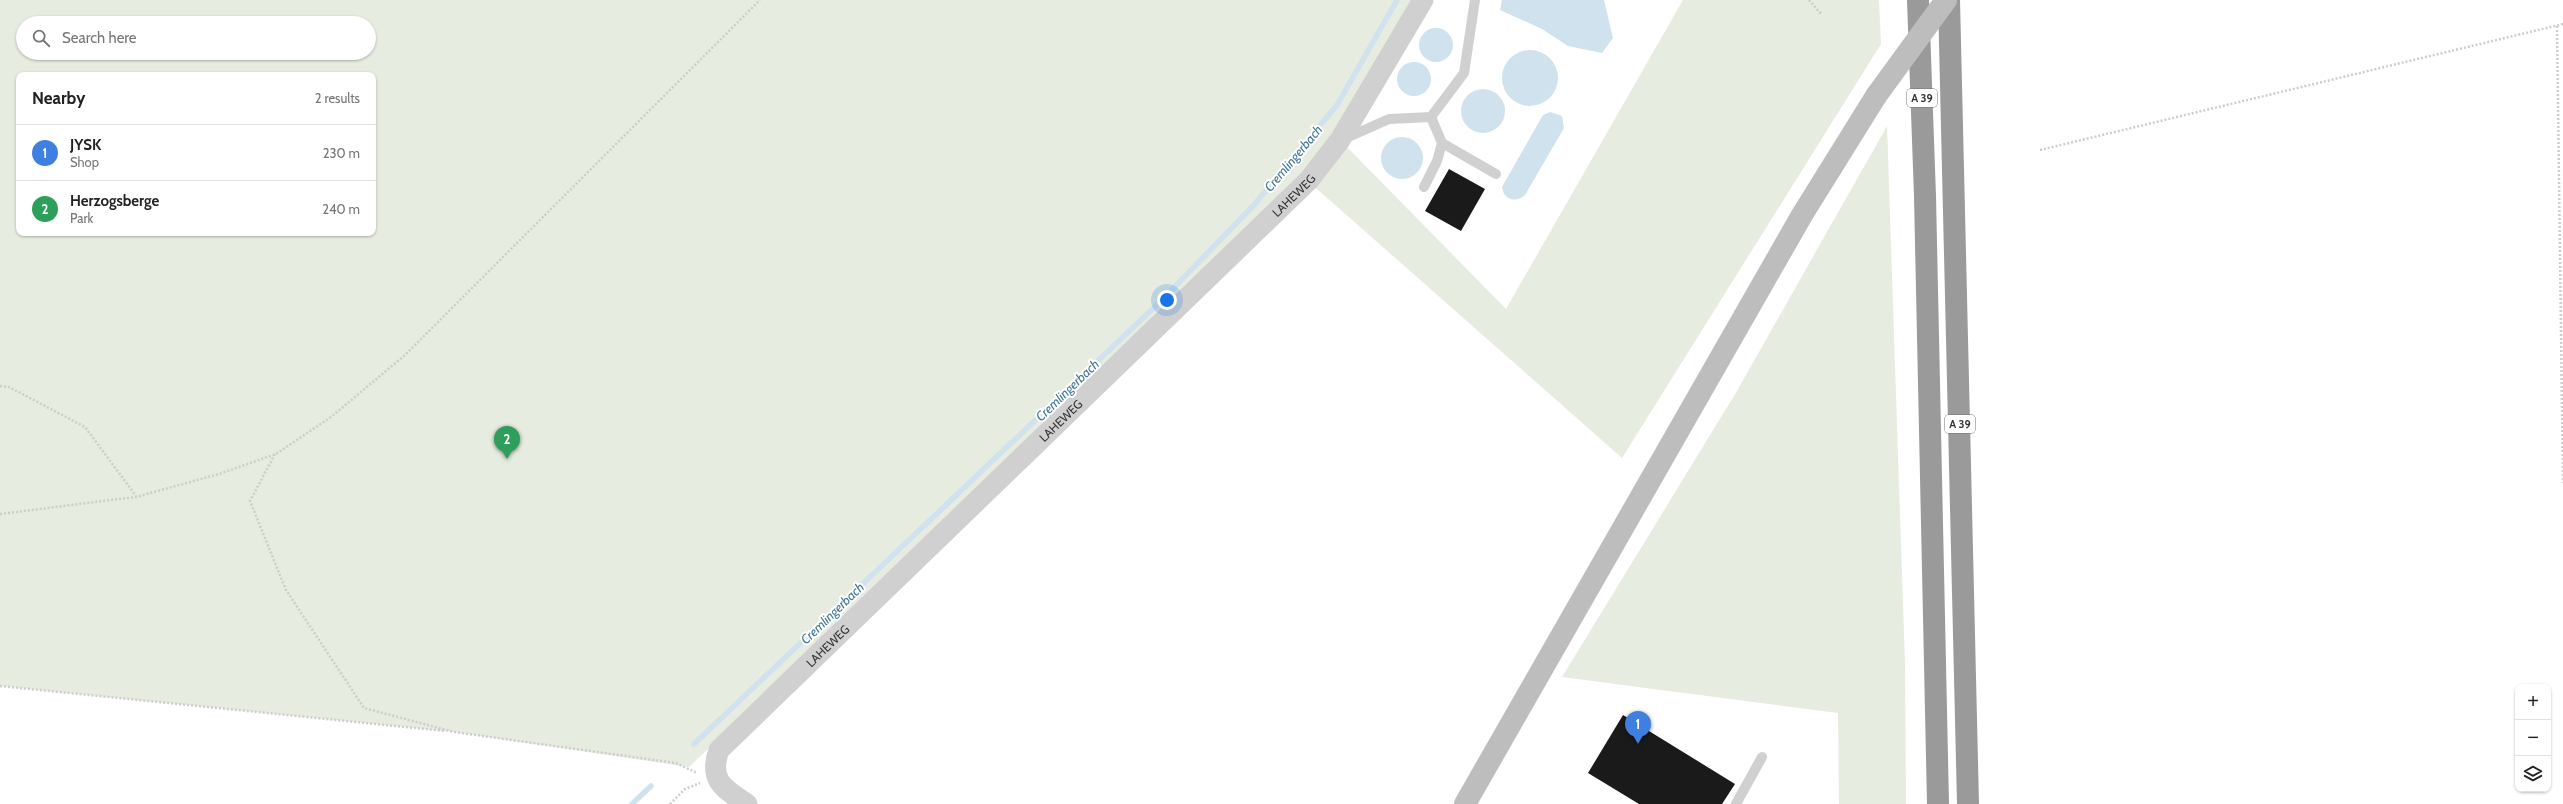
<!DOCTYPE html>
<html lang="en">
<head>
<meta charset="utf-8">
<style>
  body { margin:0; font-family:Cabin,sans-serif; background:#f2f2f2; color:#222 }
  .controls { position:absolute; right:12px; bottom:12px; display:grid; overflow:hidden; border-radius:8px; box-shadow:0 1px 3px #0004 }
  .controls button { width:36px; height:36px; display:grid; place-items:center; padding:0; border:0; border-bottom:1px solid #e0e0e0; background:#fff; color:#222; font:20px sans-serif }
  .you { position:absolute; left:1167px; top:300px; width:14px; height:14px; margin:-10px; border:3px solid #fff; border-radius:50%; background:#1a73e8; box-shadow:0 0 0 6px #1a73e833 }
  .badge { display:grid; place-items:center; width:26px; height:26px; border-radius:50%; background:#111827; color:#fff; font-size:13px; font-weight:700 }
  .pin { position:absolute; translate:-50% -33px; filter:drop-shadow(0 1px 2px #0008) }
  .pin::after { content:''; position:absolute; top:21px; width:14px; height:12px; background:inherit; clip-path:polygon(0 0,100% 0,50% 100%) }
  .list { margin:0; padding:0; list-style:none }
  h2 { display:flex; justify-content:space-between; align-items:center; height:52px; margin:0; padding:0 16px; font-size:17px }
  h2 small { font-size:13px; font-weight:400; color:#767676 }
  .list li { display:grid; grid-template-columns:26px 1fr auto; gap:12px; align-items:center; box-sizing:border-box; height:56px; padding:0 16px; border-top:1px solid #e0e0e0 }
  .list b { display:block; font-size:15px; white-space:nowrap }
  .list p { margin:0; font-size:13px; white-space:nowrap; color:#767676 }
  .list em { font-size:13px; font-style:normal; color:#767676 }
  .icon { flex:none; width:22px; height:22px; fill:none; stroke:currentColor; stroke-width:2; stroke-linecap:round; stroke-linejoin:round }
  .map { position:relative; flex:none; width:2563px; height:804px; overflow:hidden }
  .search { position:absolute; background:#fff; box-shadow:0 1px 3px #0004; left:16px; top:16px; width:360px; height:44px; display:flex; align-items:center; gap:10px; box-sizing:border-box; padding:0 14px; border-radius:22px; color:#767676; font-size:15px }
  .panel { position:absolute; background:#fff; box-shadow:0 1px 3px #0004; left:16px; top:72px; width:360px; height:164px; border-radius:8px }
  .map>svg:first-child { display:block }
  .green { fill:#e6ecdf; fill-rule:evenodd }
  .water { fill:#cfe2ee }
  .lines { fill:none; stroke-linecap:round; stroke-linejoin:round }
  .stream { stroke:#cfe2ee; stroke-width:5.5 }
  .building { fill:#1a1a1a }
  .path { stroke:#cdcdcd; stroke-width:2.5; stroke-dasharray:2 2; stroke-linecap:butt }
  .lane { stroke:#d0d0d0; stroke-width:10 }
  .street { stroke:#d0d0d0; stroke-width:21 }
  .secondary { stroke:#bdbdbd; stroke-width:22 }
  .highway { stroke:#9a9a9a; stroke-width:22 }
  .secondary-bridge { stroke:#bdbdbd; stroke-width:22 }
  .labels { text-anchor:middle; dominant-baseline:central; stroke-width:4; stroke-linejoin:round; paint-order:stroke }
  .shield { fill:#fff; stroke:#707070; stroke-width:1 }
  .shield-label { font-size:11px; font-weight:bold; fill:#333 }
  .street-label { font-size:12px; fill:#333; stroke:#fff }
  .water-label { font-size:13px; font-style:italic; fill:#3f7597; stroke:#fff }
</style>
</head>
<body>
<div class="map">
<svg width="2563" height="804" viewBox="0 0 2563 804">
  <rect width="100%" height="100%" fill="#fff"/>
  <path class="green" d="M0 0H1423L1340 140 1506 309 1683 0H1879L1881 44 1622 458 1308 181 689 767 454 732 0 686ZM23 23H369V53H23ZM19 75H373V233H19Z
    M1887 126 1905 664 1906 804H1839L1838 713 1562 677 1737 391Z"/>
  <path class="water" d="M1502 0H1604L1613 38 1602 53 1568 46 1542 29 1500 10Z
    M1419 45a17 17 0 1 1 34 0a17 17 0 1 1-34 0Z
    M1502 78a28 28 0 1 1 56 0a28 28 0 1 1-56 0Z
    M1397 79a17 17 0 1 1 34 0a17 17 0 1 1-34 0Z
    M1461 111a22 22 0 1 1 44 0a22 22 0 1 1-44 0Z
    M1550 112 1562 116 1564 128 1525 195C1516 204 1503 199 1502 187L1543 115Z
    M1381 158a21 21 0 1 1 42 0a21 21 0 1 1-42 0Z"/>
  <g class="lines">
    <path class="stream" d="M694 744 1163 299 1254 205 1337 105 1397 0
      M632 804 651 786"/>
  </g>
  <path class="building" d="M1449 169 1485 189 1461 231 1425 211Z
    M1623 715 1735 784 1722 804H1639L1588 773Z"/>
  <g class="lines">
    <path class="path" d="M1809 0 1822 15
      M2557 26 2563 483
      M2040 150 2563 24
      M0 386 9 387 85 427 136 496
      M275 454 250 501 286 590 364 708 454 732 676 763 697 773
      M0 514 136 497 219 474 276 454 331 417 405 355 760 0
      M0 686 445 731
      M670 804 685 789 700 783"/>
    <path class="lane" d="M1344 139 1389 119 1431 117 1464 73 1475 0
      M1442 143 1496 174
      M1424 187 1437 161 1442 143 1431 117
      M1736 804 1762 757"/>
    <path class="street" id="s1" d="M747 804C724 789 708 780 719 750L1309 180 1340 140 1423 0"/>
    <path class="secondary" d="M1465 804 1802 215 1876 96"/>
    <path class="highway" d="M1918 0 1925 196 1938 804
      M1949 0 1968 804"/>
    <path class="secondary-bridge" d="M1876 96 1946 0"/>
  </g>
  <g class="labels">
    <g class="shield">
      <rect x="1907" y="89" width="30" height="18" rx="3"/>
      <rect x="1945" y="415" width="30" height="18" rx="3"/>
    </g>
    <g class="shield-label">
      <text x="1922" y="98">A 39</text>
      <text x="1960" y="424">A 39</text>
    </g>
    <g class="street-label">
      <text stroke="none"><textPath href="#s1" startOffset="867">LAHEWEG</textPath></text>
      <text stroke="none"><textPath href="#s1" startOffset="543">LAHEWEG</textPath></text>
      <text stroke="none"><textPath href="#s1" startOffset="219">LAHEWEG</textPath></text>
    </g>
    <g class="water-label">
      <text transform="translate(1293 158) rotate(-50)">Cremlingerbach</text>
      <text transform="translate(1067 390) rotate(-44)">Cremlingerbach</text>
      <text transform="translate(832 613) rotate(-44)">Cremlingerbach</text>
    </g>
  </g>
</svg>
<div class="controls">
<button>+</button>
<button>−</button>
<button><svg class="icon" aria-label="layers" viewBox="0 0 24 24"><path d="M12 4l9 5-9 5-9-5zM3 14l9 5 9-5"/></svg></button>
</div>
<div class="you"></div>
<div class="pin badge" style="left:1638px;top:744px;background:#3f7fe0">1</div>
<div class="pin badge" style="left:507px;top:459px;background:#2e9e5b">2</div>
<div class="search"><svg class="icon" aria-label="search" viewBox="0 0 24 24"><circle cx="10" cy="10" r="6"/><path d="M15 15l6 6"/></svg>Search here</div>
<section class="panel">
<h2>Nearby<small>2 results</small></h2>
<ul class="list">
<li><span class="badge" style="background:#3f7fe0">1</span><div><b>JYSK</b><p>Shop</p></div><em>230 m</em></li>
<li><span class="badge" style="background:#2e9e5b">2</span><div><b>Herzogsberge</b><p>Park</p></div><em>240 m</em></li>
</ul>
</section>
</div>
</body>
</html>
